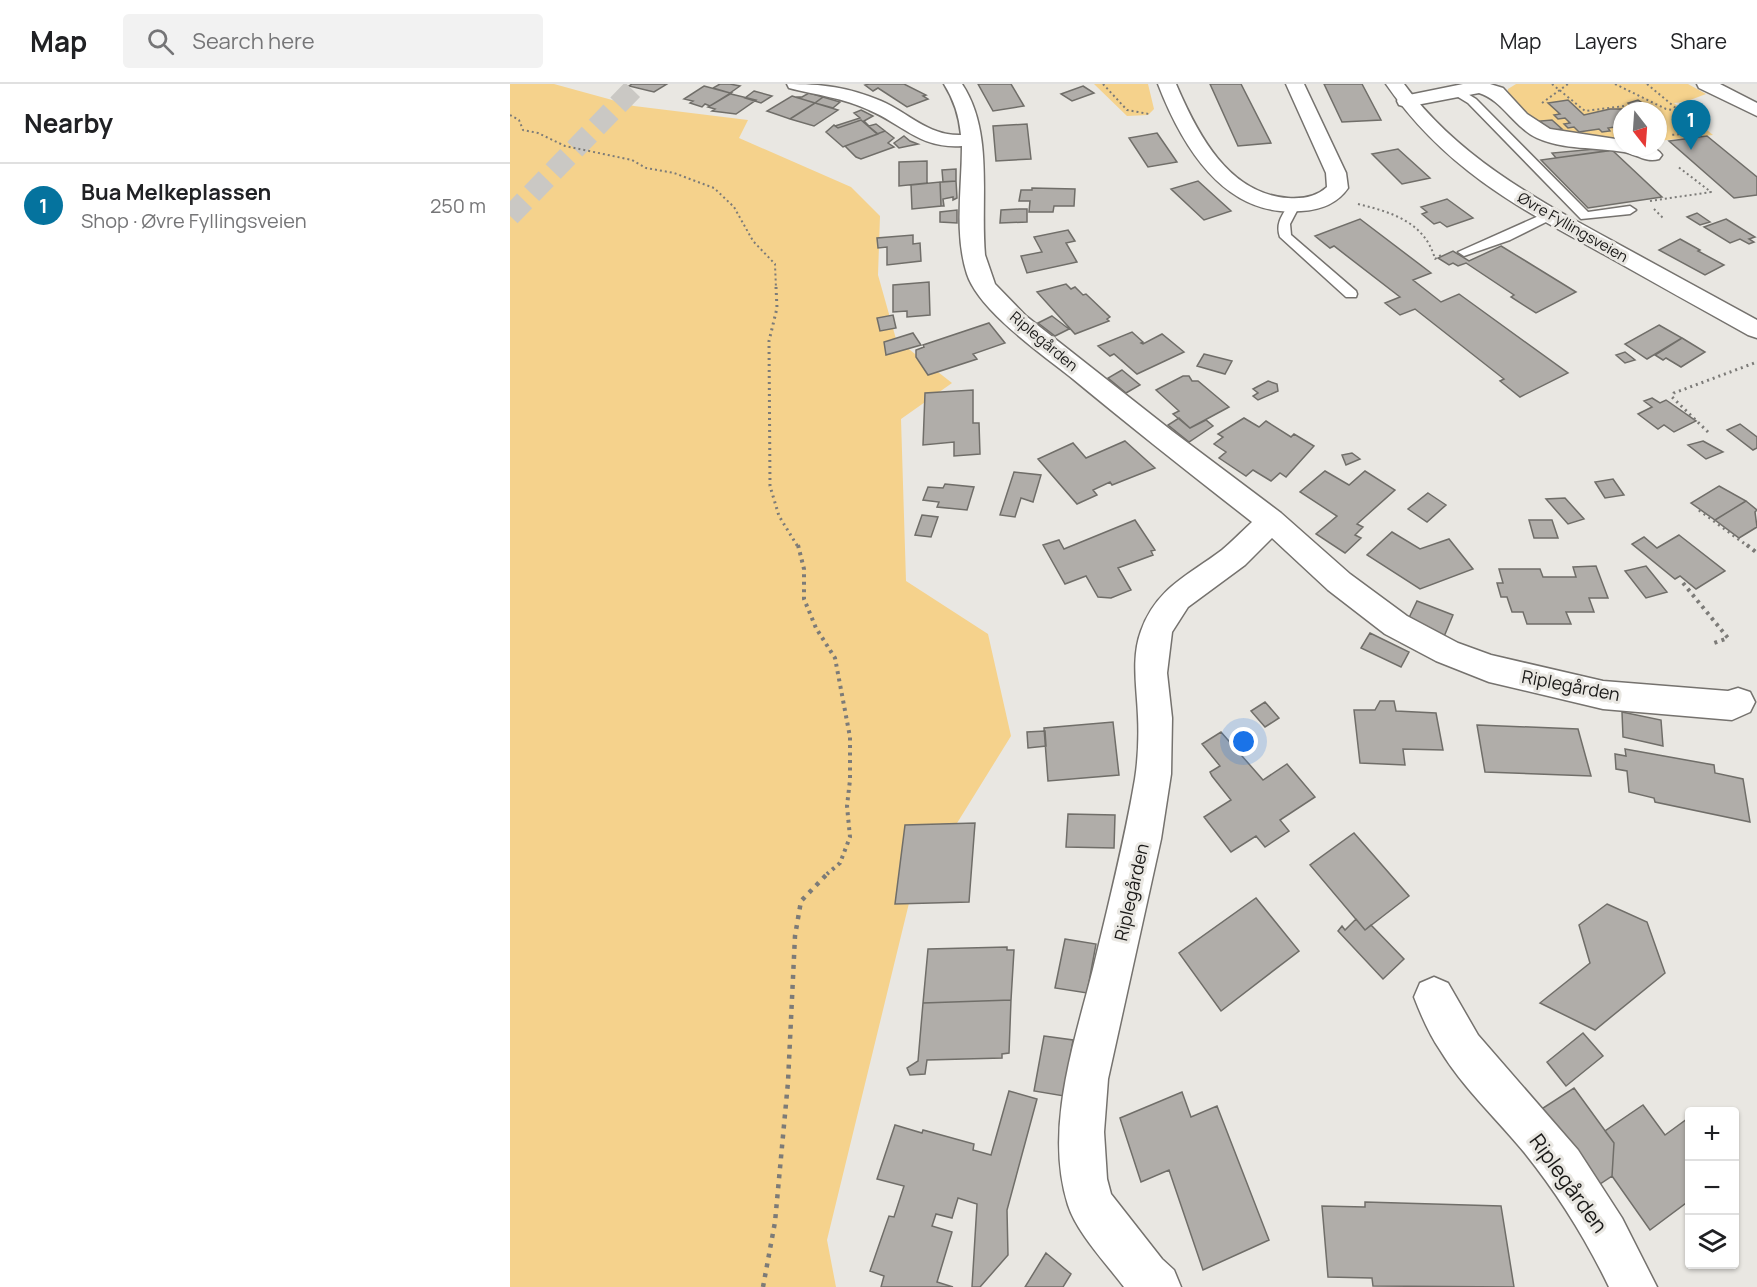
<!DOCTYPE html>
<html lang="en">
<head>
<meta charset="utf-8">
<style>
  body { margin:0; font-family:Manrope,sans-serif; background:#f2f2f2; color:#202124 }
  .controls { position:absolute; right:18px; bottom:18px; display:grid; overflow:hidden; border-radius:6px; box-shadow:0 2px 4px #0004 }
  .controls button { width:54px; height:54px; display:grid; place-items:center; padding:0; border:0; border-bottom:2px solid #e0e0e0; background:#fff; color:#202124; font:30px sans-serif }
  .compass { position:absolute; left:1103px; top:18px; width:54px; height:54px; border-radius:50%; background:#fff; box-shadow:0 2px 4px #0004; rotate:163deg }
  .you { position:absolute; left:734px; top:658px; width:21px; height:21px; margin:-15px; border:4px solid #fff; border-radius:50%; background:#1a73e8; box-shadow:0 0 0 9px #1a73e833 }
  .badge { display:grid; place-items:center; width:39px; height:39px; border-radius:50%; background:#05739e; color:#fff; font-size:20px; font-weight:700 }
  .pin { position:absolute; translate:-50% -50px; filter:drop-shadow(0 2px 3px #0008) }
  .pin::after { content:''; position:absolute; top:32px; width:21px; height:18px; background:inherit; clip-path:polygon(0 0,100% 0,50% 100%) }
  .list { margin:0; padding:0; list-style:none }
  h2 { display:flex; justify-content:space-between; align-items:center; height:78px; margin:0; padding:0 24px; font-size:26px }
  h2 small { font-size:20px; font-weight:400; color:#757577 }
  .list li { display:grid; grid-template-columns:39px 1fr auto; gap:18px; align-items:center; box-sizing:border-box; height:84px; padding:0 24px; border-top:2px solid #e0e0e0 }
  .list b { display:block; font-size:22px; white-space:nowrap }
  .list p { margin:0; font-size:20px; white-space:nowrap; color:#757577 }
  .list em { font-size:20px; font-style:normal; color:#757577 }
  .icon { flex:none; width:33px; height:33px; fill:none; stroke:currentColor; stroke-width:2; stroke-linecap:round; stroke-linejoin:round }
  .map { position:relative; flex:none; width:1247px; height:1203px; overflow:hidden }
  header { display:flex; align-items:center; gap:36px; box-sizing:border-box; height:84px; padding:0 30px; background:#fff; border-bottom:2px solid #e0e0e0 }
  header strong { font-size:28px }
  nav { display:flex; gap:33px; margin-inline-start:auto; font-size:21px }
  .search { width:420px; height:54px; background:#f2f2f2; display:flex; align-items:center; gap:15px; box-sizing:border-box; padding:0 21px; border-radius:6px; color:#757577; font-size:22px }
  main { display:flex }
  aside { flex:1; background:#fff }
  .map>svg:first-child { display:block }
  .green { fill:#f5d28c }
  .building { fill:#b0ada9; stroke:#706e69; stroke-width:1.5 }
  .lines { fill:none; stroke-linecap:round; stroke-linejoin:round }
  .primary-tunnel { stroke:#cac8c4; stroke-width:21; stroke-dasharray:21 10; stroke-linecap:butt }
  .service-casing { stroke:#75726e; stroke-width:3 }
  .minor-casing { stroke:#75726e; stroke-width:3 }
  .secondary-casing { stroke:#75726e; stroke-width:3 }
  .path-far3 { stroke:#7c7b78; stroke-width:2; stroke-dasharray:2 3; stroke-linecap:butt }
  .path-far2 { stroke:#7c7b78; stroke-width:3; stroke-dasharray:2 4; stroke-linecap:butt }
  .path-far1 { stroke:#7c7b78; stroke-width:4; stroke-dasharray:3 4.5; stroke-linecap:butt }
  .path { stroke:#7c7b78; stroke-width:4.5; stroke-dasharray:4 6; stroke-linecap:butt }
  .service { fill:#fff; fill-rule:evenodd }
  .minor { fill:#fff; fill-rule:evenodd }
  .secondary { fill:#fff; fill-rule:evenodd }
  .labels { text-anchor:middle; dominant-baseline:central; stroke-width:6; stroke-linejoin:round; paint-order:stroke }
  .far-street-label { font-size:15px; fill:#1a1918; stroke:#e9e7e2 }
  .street-label { font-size:18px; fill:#1a1918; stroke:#e9e7e2 }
  .near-street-label { font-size:21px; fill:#1a1918; stroke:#e9e7e2 }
</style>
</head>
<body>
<header>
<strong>Map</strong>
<div class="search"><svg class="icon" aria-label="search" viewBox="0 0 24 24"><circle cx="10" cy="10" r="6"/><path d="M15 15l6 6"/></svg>Search here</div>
<nav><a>Map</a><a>Layers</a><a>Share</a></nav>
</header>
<main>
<aside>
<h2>Nearby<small></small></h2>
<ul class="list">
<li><span class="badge">1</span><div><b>Bua Melkeplassen</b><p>Shop · Øvre Fyllingsveien</p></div><em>250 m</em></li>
</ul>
</aside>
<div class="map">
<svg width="1247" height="1203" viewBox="0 0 1247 1203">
  <rect width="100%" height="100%" fill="#e9e7e2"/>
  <path class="green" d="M0 0H44L124 22 238 36 229 54 341 103 370 132 368 191 386 255 442 299 391 335 396 497 478 550 501 652 400 815 317 1156 326 1203H0Z
    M584 0H638L644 25 638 31 617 32Z
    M1006 0H1178L1196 10 1175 18 1164 19 1203 51 1148 57V27H1112V55L1058 53 1042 36 1023 40 997 12 998 5Z"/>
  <path class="building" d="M122 0H157L144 8 119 2Z
    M210 0H220L230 2 220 9 203 4Z
    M359 0H394L416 11 413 12 418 15 397 23 368 4 363 7 355 1Z
    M468 0H501L514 22 483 27Z
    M700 0H731L761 59 728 62Z
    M814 0H852L871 36 832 38Z
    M194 2 220 9H221L200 22 195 20 192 23 180 19 183 17 174 15Z
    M573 2 584 9 562 17 551 10Z
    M244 7 262 12 251 19 235 14Z
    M299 9 313 13 305 19 285 13H292Z
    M220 10H221L246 16 226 30 202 27 205 25 198 23Z
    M282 12 305 19 280 35 257 27Z
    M313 13 330 18 323 24 305 19Z
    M1058 16 1074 31 1100 25H1124L1118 19 1128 16 1144 27H1112V42L1098 44 1100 47 1092 48 1089 45 1069 48 1064 43 1058 44 1054 40 1060 39 1055 34 1048 35 1044 31 1050 30 1038 19Z
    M305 19 328 26 304 42 280 35Z
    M351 26 363 32 354 37 359 42 366 40 375 47 367 50 351 36 328 44 325 42 350 34 344 29Z
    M351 36 368 50 333 63 316 48 324 41 328 44Z
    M1042 36 1052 45 1039 47 1030 37Z
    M517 40 521 75 486 77 483 42Z
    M375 47 384 54 378 59 384 63 351 75 346 73 335 62Z
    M647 49 667 78 638 83 619 54Z
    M394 52 400 57 408 60 389 64 384 59Z
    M1197 52 1247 93V111L1224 114 1159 57Z
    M1096 64 1098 67 1046 74 1042 69Z
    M888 65 920 94 892 100 862 70Z
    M1102 66 1152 113 1078 124 1031 76Z
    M417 77V99L389 102V78Z
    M446 85V97L433 98 432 86Z
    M446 97 447 114 443 116V113L433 115 434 122H431L430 98Z
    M688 97 721 127 694 136 661 105Z
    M430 98 431 122 402 125 401 101Z
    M522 104 565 105 564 122H544L543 128H519L520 117H509L511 106H522Z
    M937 115 963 134 937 143 930 138 924 140 912 130 917 128 911 123Z
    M509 125H517V138L490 139 491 126Z
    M447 126V139L430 138V128Z
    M1187 129 1200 138 1190 141 1177 133Z
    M850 135 921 189 903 196 931 218 949 210 1058 289 1010 313 990 297 994 295 905 225 890 231 875 219 890 213 824 162 820 164 805 152Z
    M1216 135 1245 153 1239 155 1244 158 1239 160 1230 155 1220 159 1194 143Z
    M558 146 565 157 556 159 567 178 517 189 511 172 532 168 524 153Z
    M403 151V160L410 159 411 177 377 181V163L368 164 367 154Z
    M1170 155 1190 166 1188 167 1214 181 1195 191 1149 166Z
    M991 162 1014 176 1066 208 1026 229 1001 213 1004 211 956 179 948 182 943 179 939 181 928 174 943 167 959 177Z
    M419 198 420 231 397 233V227L383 228V201Z
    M556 200 561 205 565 203 573 211 576 210 600 233 597 235 599 237 565 250 527 208Z
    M383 231 386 244 370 247 367 234Z
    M542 232 559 245 545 252 528 239Z
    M479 239 495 259 463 270 467 275 418 291 406 273V266L414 263 413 261Z
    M1149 241 1172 254 1137 275 1115 260Z
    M622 248 633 258 631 259 633 260 652 250 674 268 627 290 604 270 600 272 588 262Z
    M403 249 411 261 376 271 374 258Z
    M1172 254 1195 268 1171 283 1156 274 1153 276 1145 271Z
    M1115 268 1125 276 1115 279 1106 271Z
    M694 270 722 277 715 290 687 282Z
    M612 286 630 301 616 309 598 294Z
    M673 292H679L682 297H688L719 323 680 344 663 330 669 327 646 306Z
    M758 297 767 300 768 307 748 316 743 312 748 309 743 305Z
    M463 306V339H469L470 370 444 372V358L413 361 415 309Z
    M1142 314 1150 319 1156 316 1186 337 1164 348 1154 341 1148 345 1128 330 1142 323 1134 317Z
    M669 334 680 344 696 336 703 342 679 358 658 341Z
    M734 334 749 343 756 337 781 353 784 350 804 362 776 393 770 389 761 397 743 386 736 392 709 374 716 368 704 360 713 353 708 350Z
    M1230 340 1247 353V364L1243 366 1217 346Z
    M615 357 645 384 602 401 600 398 583 406 587 411 567 420 528 375 563 359 576 374Z
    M1193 357 1213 368 1196 375 1178 361Z
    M842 369 850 375 836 381 832 371Z
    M815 387 839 401 855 387 885 406 847 440 853 443 845 451 851 454 835 469 806 450 827 432 790 408Z
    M504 388 531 391 523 418 511 414 505 433 490 431Z
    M1103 395 1114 411 1095 414 1085 398Z
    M435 400 464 403 457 426 427 423 429 418 413 416 418 403 433 404Z
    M1209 402 1236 417 1205 436 1181 419Z
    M918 409 936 421 917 438 898 425Z
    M1055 414 1074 435 1058 440 1036 415Z
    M1236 417 1247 426 1245 428 1247 443 1229 454 1205 436Z
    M412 431 428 433 421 453 405 451Z
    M625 436 645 466 641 467 643 471 608 484 621 506 601 514 588 513 576 492 555 500 533 461 549 456 554 465Z
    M1019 436H1042L1048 454H1024Z
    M882 448 910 465 939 455 963 485 910 505 857 471Z
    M1169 451 1215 487 1186 505 1170 492 1165 495 1122 460 1134 453 1147 464Z
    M1086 482 1098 514H1079L1084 528H1056L1061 540H1017L1013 528H1002L997 513H991L987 499H993L989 485H1030L1033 493H1066L1063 483Z
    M1136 482 1157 508 1136 514 1115 487Z
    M907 517 943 531 933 555 896 540Z
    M860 549 899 568 891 583 851 564Z
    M870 617H884L886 627 926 629 933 666 893 665 895 681 850 679 844 626H865Z
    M755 618 769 634 755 643 741 627Z
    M1112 628 1151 636 1153 662 1113 653Z
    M603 638 609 691 538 697 534 644Z
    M967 641 1068 645 1081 692 975 688Z
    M535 647 536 662 518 664 517 648Z
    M711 648 753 696 777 680 805 713 770 736 779 747 755 763 746 752 721 768 694 733 721 716 702 692 700 688 710 682 692 660Z
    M1115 665 1204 681 1205 689 1233 695 1240 738 1145 718 1144 714 1119 708 1117 687 1106 685 1105 670 1116 672Z
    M558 730 605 731 604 764 556 763Z
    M465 739 459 818 385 820 395 741Z
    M844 749 899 812 855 846 800 781Z
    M746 814 789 867 711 927 669 869Z
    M1097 820 1137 838 1155 889 1085 946 1030 919 1080 879 1069 841Z
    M846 835 855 846 861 841 894 875 873 895 828 847 832 842 835 846Z
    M555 855 586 860 577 909 545 904Z
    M497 863V866H504L501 916 413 919 418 865Z
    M501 916 499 969 492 970V974L417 976 415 990 400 991 397 984 408 977 413 919Z
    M1073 949 1093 972 1056 1002 1037 978Z
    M534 952 563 956 554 1012 524 1007Z
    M1064 1004 1104 1059 1102 1092 1084 1104 1030 1026Z
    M499 1007 527 1015 497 1126 498 1171 470 1203H462L467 1120 448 1114 442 1134 426 1130 422 1142 442 1148 427 1198 443 1203H371L374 1192 360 1187 379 1132 384 1133 394 1102 367 1095 385 1041 412 1049 413 1046 464 1060 463 1066 481 1071Z
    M672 1008 681 1033 707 1022 759 1156 693 1186 659 1086 631 1098 610 1034Z
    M1133 1021 1155 1051 1177 1035 1180 1038V1116L1140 1146 1102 1092 1104 1059 1095 1047Z
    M855 1118 991 1122 1004 1203 863 1202 862 1194 818 1193 812 1122 855 1123Z
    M536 1169 561 1190 553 1203H515Z"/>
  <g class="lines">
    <path class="primary-tunnel" d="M0 132 128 0"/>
    <defs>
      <path id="service" d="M940 4H948L966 15 1078 128 1120 122 1126 126 1120 130 1071 135 958 19 940 8Z
        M784 117 790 121 780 140 781 151 846 207 847 210 846 213H836L770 153C765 139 773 130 780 119Z
        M1040 127 1044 128V134L1000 156 954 172 948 168Z"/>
      <path id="minor" d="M277 0C312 0 338 3 371 17 399 29 418 52 451 51 449 31 444 16 434 0H452C484 48 470 115 475 171L485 200 516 232 662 347 771 429 840 490 897 532 948 559 981 571 1093 597 1218 607 1228 604 1240 608 1245 618 1240 628 1222 636 1093 625 979 598 926 577 875 550 818 506 762 454 735 481 678 523 662 548 657 589 662 634 661 690 651 755 598 995 594 1048 597 1095 601 1110 652 1175 664 1186 671 1203H614C596 1179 567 1149 558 1121 534 1045 564 960 583 885 598 822 614 760 625 695 628 676 629 652 628 632 627 604 621 574 631 547 646 504 679 491 712 466 723 457 732 447 742 438 682 391 622 344 563 295 533 271 469 227 457 190 444 150 452 104 452 62 410 65 394 41 359 26 334 14 306 11 279 4Z
        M648 0H666C687 49 718 110 778 114 793 115 806 113 817 103L816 89 776 0H794L836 89 838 104C827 120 810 126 791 127 714 134 672 62 648 0Z
        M953 0H980L993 4 1017 30 1040 45 1112 56V63C1125 63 1144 59 1152 71L1149 75C1136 79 1126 70 1114 68 1086 63 1053 66 1027 54 1004 43 992 16 969 9L896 23 889 21 887 17 889 13Z
        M1187 0H1210L1247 19V32L1189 4Z
        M924 893 938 899 968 951 1068 1066 1112 1134 1147 1203H1099C1076 1155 1047 1109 1014 1068 986 1034 953 1004 930 966 919 950 911 931 904 913L910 899Z"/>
      <path id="secondary" d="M876 0H894C947 72 1022 113 1099 155 1148 182 1198 209 1247 236V254L1238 251C1191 225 1143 198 1095 171 1007 123 935 85 876 0Z"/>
    </defs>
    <use href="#service" class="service-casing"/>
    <use href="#minor" class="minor-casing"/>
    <use href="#secondary" class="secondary-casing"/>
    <path class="path-far3" d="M593 0 617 26 639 30
      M1042 0 1075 27 1114 22
      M1105 0 1156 25 1168 27
      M1137 0 1167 25 1176 42 1172 50 1160 51
      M1032 19 1058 0
      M0 31 9 36 13 46 28 49 55 62 122 76 136 84 164 89 204 104 224 123 243 157 265 180 266 205
      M1140 117 1201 108 1167 82
      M848 120C881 128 915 138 925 175L931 171
      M1144 125 1153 134"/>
    <path class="path-far2" d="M266 203 267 224 259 257 260 402 269 432 288 463
      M1198 348 1162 313 1164 309 1247 278
      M1189 426 1239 463"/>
    <path class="path-far1" d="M288 461 294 485V515L306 544 325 574 340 653V696L337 722 340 753 330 779 317 790
      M1237 461 1247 469
      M1173 499 1218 554 1201 560"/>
    <path class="path" d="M253 1203 265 1138 278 998 285 852 291 817 319 788"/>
    <use href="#service" class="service"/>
    <use href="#minor" class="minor"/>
    <use href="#secondary" class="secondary"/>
  </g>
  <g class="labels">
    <g class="far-street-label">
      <text transform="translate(1063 143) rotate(30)">Øvre Fyllingsveien</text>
      <text transform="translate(534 257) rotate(40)">Riplegården</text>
    </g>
    <g class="street-label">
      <text transform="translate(1061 601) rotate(11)">Riplegården</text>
      <text transform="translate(621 808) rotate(-77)">Riplegården</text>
    </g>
    <g class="near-street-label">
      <text transform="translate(1059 1099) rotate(54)">Riplegården</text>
    </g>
  </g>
</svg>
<div class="controls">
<button>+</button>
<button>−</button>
<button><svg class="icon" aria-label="layers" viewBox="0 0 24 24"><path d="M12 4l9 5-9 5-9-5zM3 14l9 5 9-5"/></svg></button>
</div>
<svg class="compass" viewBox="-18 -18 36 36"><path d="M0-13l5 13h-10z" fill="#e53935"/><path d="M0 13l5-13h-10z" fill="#757577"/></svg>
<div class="you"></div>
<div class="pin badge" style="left:1181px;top:66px">1</div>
</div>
</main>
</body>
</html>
